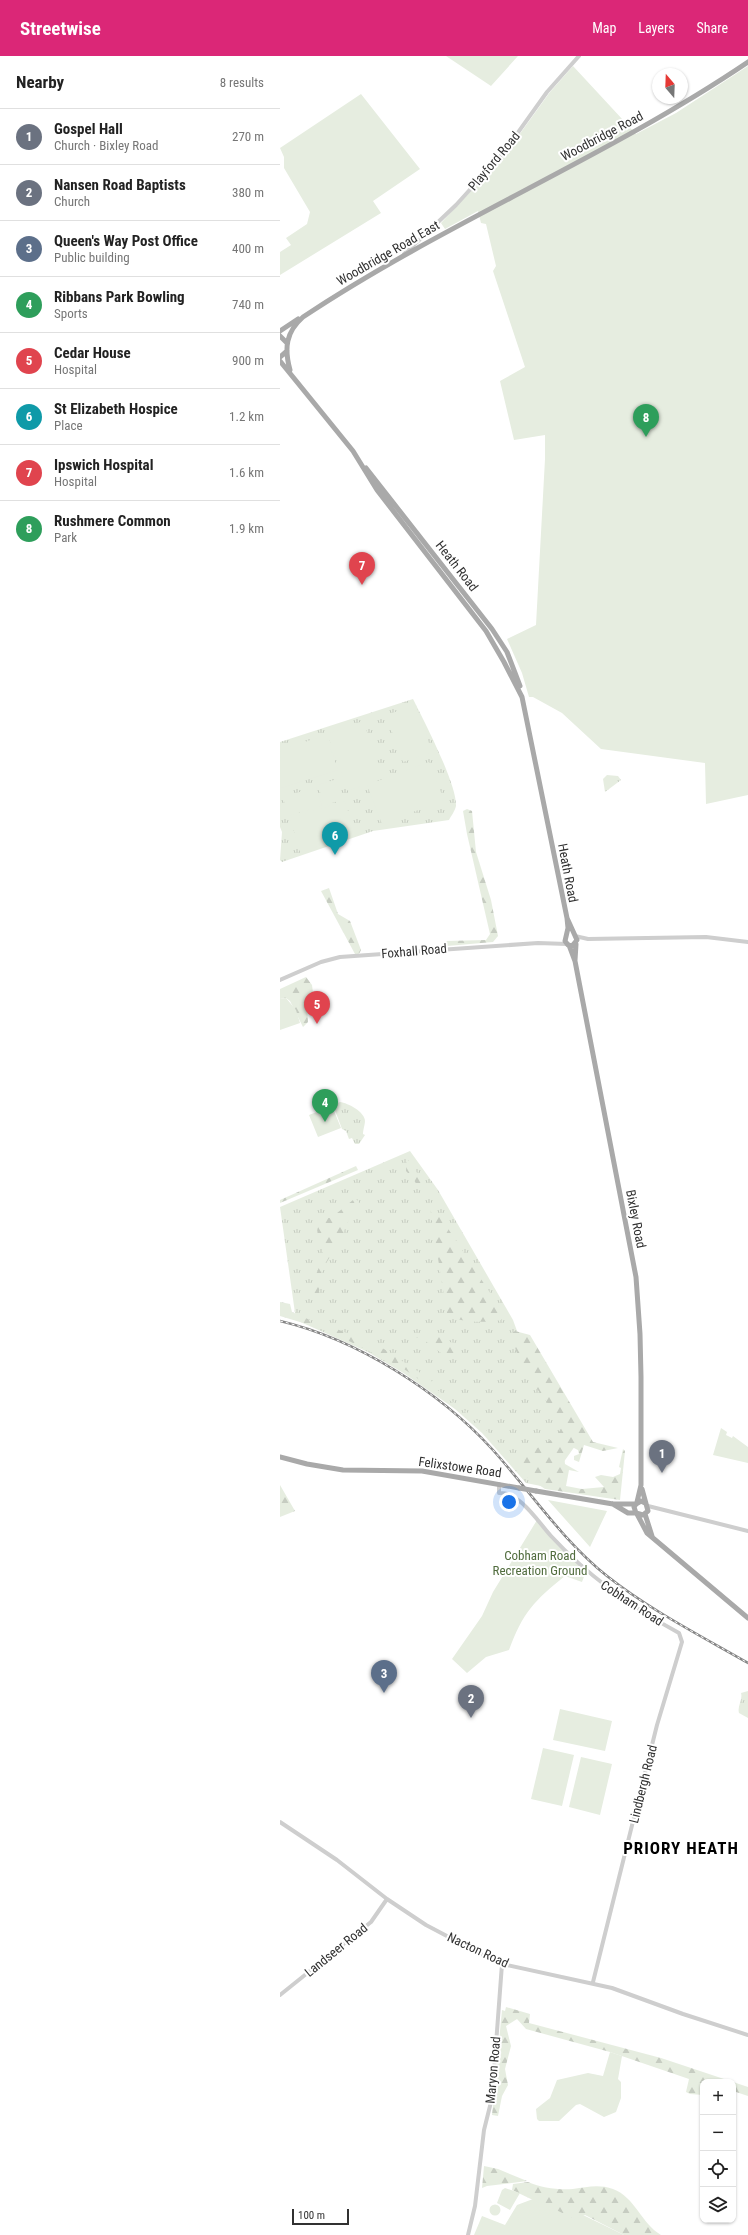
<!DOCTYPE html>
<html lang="en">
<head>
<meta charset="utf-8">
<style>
  body { margin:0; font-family:"Roboto Condensed",sans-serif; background:#f2f2f2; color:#222 }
  .controls { position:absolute; right:12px; bottom:12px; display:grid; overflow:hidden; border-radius:8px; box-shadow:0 1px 3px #0004 }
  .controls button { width:36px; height:36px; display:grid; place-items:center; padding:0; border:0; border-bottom:1px solid #e0e0e0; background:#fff; color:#222; font:20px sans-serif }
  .compass { position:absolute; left:372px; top:12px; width:36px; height:36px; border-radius:50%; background:#fff; box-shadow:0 1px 3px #0004; rotate:341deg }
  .scale { position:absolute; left:12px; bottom:10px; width:57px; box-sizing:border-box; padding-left:4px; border:2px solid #313131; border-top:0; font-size:11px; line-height:14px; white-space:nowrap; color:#313131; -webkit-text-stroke:3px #fff; paint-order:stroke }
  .you { position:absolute; left:229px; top:1446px; width:14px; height:14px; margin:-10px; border:3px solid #fff; border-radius:50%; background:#1a73e8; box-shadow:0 0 0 6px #1a73e833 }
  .badge { display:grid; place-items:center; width:26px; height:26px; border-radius:50%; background:#db2777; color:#fff; font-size:13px; font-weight:700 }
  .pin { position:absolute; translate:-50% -33px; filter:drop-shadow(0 1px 2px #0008) }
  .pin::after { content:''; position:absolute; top:21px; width:14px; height:12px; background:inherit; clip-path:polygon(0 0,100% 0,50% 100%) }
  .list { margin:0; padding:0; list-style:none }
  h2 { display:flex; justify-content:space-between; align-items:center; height:52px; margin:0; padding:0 16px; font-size:17px }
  h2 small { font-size:13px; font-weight:400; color:#767676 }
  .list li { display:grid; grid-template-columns:26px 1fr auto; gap:12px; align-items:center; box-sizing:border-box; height:56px; padding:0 16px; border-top:1px solid #e0e0e0 }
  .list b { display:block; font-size:15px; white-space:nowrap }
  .list p { margin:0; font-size:13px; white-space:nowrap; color:#767676 }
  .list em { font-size:13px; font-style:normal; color:#767676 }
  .icon { flex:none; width:22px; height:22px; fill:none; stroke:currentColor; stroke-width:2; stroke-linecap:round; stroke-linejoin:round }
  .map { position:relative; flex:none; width:468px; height:2179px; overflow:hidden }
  header { display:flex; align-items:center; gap:24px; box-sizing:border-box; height:56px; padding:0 20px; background:#db2777; color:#fff }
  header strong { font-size:19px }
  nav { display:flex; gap:22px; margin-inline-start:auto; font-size:14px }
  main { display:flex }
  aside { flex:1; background:#fff }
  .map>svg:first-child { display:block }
  .grass { fill:url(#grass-tufts) }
  .forest { fill:url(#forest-firs) }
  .green { fill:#e6ede0 }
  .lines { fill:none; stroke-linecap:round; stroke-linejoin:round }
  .minor { stroke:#cecece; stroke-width:4 }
  .major { stroke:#a9a9a9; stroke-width:5 }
  .rail-casing { stroke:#868686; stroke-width:2.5 }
  .rail { stroke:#fff; stroke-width:1; stroke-dasharray:3; stroke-linecap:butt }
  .major-bridge { stroke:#a9a9a9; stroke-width:5 }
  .labels { text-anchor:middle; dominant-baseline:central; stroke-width:4; stroke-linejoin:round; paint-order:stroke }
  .street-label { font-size:13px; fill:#313131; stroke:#fff }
  .park-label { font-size:13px; fill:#516c3e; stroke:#fff }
  .district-label { font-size:17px; font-weight:bold; letter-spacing:1px; fill:#000; stroke:#fff }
</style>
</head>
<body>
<header>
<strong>Streetwise</strong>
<nav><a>Map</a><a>Layers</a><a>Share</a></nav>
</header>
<main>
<aside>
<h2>Nearby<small>8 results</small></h2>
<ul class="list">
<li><span class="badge" style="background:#6b7280">1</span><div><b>Gospel Hall</b><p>Church · Bixley Road</p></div><em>270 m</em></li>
<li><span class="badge" style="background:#6b7280">2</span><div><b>Nansen Road Baptists</b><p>Church</p></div><em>380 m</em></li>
<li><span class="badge" style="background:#5c6f8a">3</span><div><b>Queen's Way Post Office</b><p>Public building</p></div><em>400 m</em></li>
<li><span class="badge" style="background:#2e9e5b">4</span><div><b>Ribbans Park Bowling</b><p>Sports</p></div><em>740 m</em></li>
<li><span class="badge" style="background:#e0444e">5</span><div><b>Cedar House</b><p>Hospital</p></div><em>900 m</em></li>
<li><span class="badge" style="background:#0f9aa8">6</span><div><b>St Elizabeth Hospice</b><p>Place</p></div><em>1.2 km</em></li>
<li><span class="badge" style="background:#e0444e">7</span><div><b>Ipswich Hospital</b><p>Hospital</p></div><em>1.6 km</em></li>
<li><span class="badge" style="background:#2e9e5b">8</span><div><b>Rushmere Common</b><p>Park</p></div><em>1.9 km</em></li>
</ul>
</aside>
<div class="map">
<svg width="468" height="2179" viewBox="0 0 468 2179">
  <defs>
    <pattern id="grass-tufts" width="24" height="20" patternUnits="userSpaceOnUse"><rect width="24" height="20" fill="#e6ede0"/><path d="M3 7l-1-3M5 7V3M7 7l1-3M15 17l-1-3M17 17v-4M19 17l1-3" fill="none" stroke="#c6ccc1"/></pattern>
    <pattern id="forest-firs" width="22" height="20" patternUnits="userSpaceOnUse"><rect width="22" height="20" fill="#e6ede0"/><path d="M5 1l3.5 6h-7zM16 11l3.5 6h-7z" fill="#c6ccc1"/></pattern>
  </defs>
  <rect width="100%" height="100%" fill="#fff"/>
  <path class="grass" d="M133 643C144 665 177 728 176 750 175 755 171 760 169 764L93 775 2 806 0 804 2 776 0 771V686Z
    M327 719 338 720 341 724 325 736 323 723Z
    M60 1046C68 1047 85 1056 85 1065 85 1068 83 1074 83 1078L85 1079 79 1088H75L72 1082 69 1083 66 1075 62 1073 53 1049Z
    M130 1095 158 1134 233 1264 237 1275 300 1383 266 1431 246 1427 202 1377 175 1353 125 1318 88 1296 16 1264 0 1151Z
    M468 1635V1662L459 1657C457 1650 463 1644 461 1637Z"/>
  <path class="forest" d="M187 753 192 755 196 796 211 844 218 880 213 886 167 890 166 885 206 884 210 878 187 778 183 755Z
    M49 832 58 858 70 865 81 894 79 898H75L41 835Z
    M26 921 32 929 33 937 27 951 28 966 23 971 10 945 6 942 0 943V933Z
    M127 1103 140 1121 145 1142 132 1121 126 1115Z
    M76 1110 78 1114 0 1147V1144Z
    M76 1143 79 1146 76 1156 70 1161 60 1184 42 1214 38 1243H34C26 1232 40 1213 43 1201 45 1185 28 1176 45 1162H51L73 1144Z
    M150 1145 216 1246V1251L223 1259 221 1264C205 1267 181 1267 167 1259L151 1158Z
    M0 1246 10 1248 12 1256 30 1264V1269L0 1260Z
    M45 1268 104 1293 151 1324 156 1333 193 1361 232 1400C253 1395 274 1388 284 1368 266 1345 234 1307 232 1277L235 1275 250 1279 313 1386 338 1392 323 1395 304 1389 299 1406 294 1404V1400L299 1398 298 1394 292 1391 287 1393 284 1398 285 1408 299 1416 289 1414 286 1430 302 1433 324 1431 315 1421 321 1419 333 1421 340 1418 341 1412 339 1411 343 1393 345 1395 340 1444 265 1433 247 1421 198 1368 182 1353 121 1311 45 1273Z
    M134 1278 154 1282 159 1281 169 1286 180 1288 181 1294 176 1301C164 1302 159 1295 150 1288 146 1285 140 1283 135 1281Z
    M0 1429 15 1455 0 1461Z
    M226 1951 250 1958 249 1967 381 2002 468 2031V2040L453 2035V2026H423V2039L410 2038 406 2036 409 2023 330 1996 246 1973 237 1963 226 1970 231 1990 225 2013 228 2029 222 2040 218 2060 212 2059 222 1954 225 1955Z
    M204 2110 218 2113 247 2125 207 2130 202 2132Z
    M248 2126C262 2132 277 2134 293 2133 307 2131 319 2128 333 2133 355 2141 361 2167 381 2179H344L305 2159 293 2163 232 2134 233 2128Z"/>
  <path class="green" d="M166 0H238L211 30Z
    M293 10 356 78 396 57 468 10V739L426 748 425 707 321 693 282 657 253 641H249L242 617 227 583 256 569 265 403V379L234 384 220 325 245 311 213 215 216 210 206 168 201 167 198 155 165 173 161 167 226 97 270 36Z
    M81 38 140 113 93 145 101 157 0 219V196L11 189 6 182 27 168 30 156 4 112V101L0 92Z
    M136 649 152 696 123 706 106 659Z
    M83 665 104 722 68 735 47 678Z
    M46 679 58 714 1 732 0 694Z
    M149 706 164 744 102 768 87 729Z
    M57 723 63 744 44 749 38 729Z
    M36 731 42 750 8 760 3 741Z
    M65 745 75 779 20 796 10 762Z
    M6 942 16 954 20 967 0 974V943Z
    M52 1050 61 1072 38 1081 29 1059Z
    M441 1372 447 1376 446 1379 452 1382 453 1380 468 1391V1407L433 1399Z
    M268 1444 327 1455 310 1491Z
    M257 1464 306 1515 302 1526 285 1520C254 1545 243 1556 229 1594L206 1601 187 1617 172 1603 202 1560 213 1536Z
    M280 1653 332 1665 325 1695 273 1684Z
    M263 1692 294 1699 282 1750 251 1743Z
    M301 1701 332 1708 320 1759 289 1751Z
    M330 1996 342 2000 338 2023 341 2026V2042L336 2056 324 2061 300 2048 296 2049 279 2065H259L257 2063 256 2053 270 2042 277 2024 308 2017 323 2020Z
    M225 2132 240 2137 230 2154 217 2147 222 2134Z
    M253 2143 293 2162 303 2159 344 2179H194L202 2160 225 2169 237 2149Z
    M209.5 2154a5.5 5.5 0 1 1 11 0a5.5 5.5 0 1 1-11 0Z"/>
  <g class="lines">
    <path class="minor" d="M124 198 151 173 155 172 156 168 176 149 224 96 267 36 299 0
      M295 880 308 883 426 881 468 886
      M0 924 41 906 60 901 258 887 287 888
      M219 1428V1437C239 1435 259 1467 271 1480 309 1521 351 1551 399 1577L402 1586 377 1669 313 1926
      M368 1450 468 1475
      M0 1766 57 1804 107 1843 146 1869 218 1907 332 1932 403 1958 468 1979
      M0 1939 91 1866 107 1843
      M188 2179 195 2150 204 2074 212 2042 222 1908"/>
    <path class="major" d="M0 275 18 263
      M0 280 7 287
      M0 301 7 295
      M0 305 73 395 97 434 206 575 224 606 242 641 287 862 288 872 285 885 288 889 292 890 297 884 287 862
      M10 314C4 292 6 276 23 261 166 166 326 102 468 6
      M86 412 212 573 227 596 240 630
      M289 889 295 905 356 1221 360 1278 361 1321V1429L357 1446
      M295 904 296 888
      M0 1401 27 1408 63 1414 142 1415 239 1432
      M362 1433 368 1455 363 1459 356 1457 354 1451 356 1448 361 1445 365 1447
      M256 1435 333 1448H356
      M333 1448 348 1457H356
      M357 1458 367 1477 468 1562
      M365 1458 372 1480"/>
    <defs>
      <path id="rail" d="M0 1265C76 1283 159 1335 212 1393 250 1435 282 1484 327 1520 370 1554 421 1580 468 1607"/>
    </defs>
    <use href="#rail" class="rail-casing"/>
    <use href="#rail" class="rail"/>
    <path class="major-bridge" d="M239 1432 256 1435"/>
  </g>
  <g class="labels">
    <g class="street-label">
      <text transform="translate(322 80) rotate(-28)">Woodbridge Road</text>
      <text transform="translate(214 105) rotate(-50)">Playford Road</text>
      <text transform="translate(108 197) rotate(-30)">Woodbridge Road East</text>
      <text transform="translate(177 510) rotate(52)">Heath Road</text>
      <text transform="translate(288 817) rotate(79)">Heath Road</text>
      <text transform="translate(134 895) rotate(-5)">Foxhall Road</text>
      <text transform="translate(356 1163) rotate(79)">Bixley Road</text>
      <text transform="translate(180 1411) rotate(8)">Felixstowe Road</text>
      <text transform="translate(352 1547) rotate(33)">Cobham Road</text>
      <text transform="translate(363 1728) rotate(-76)">Lindbergh Road</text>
      <text transform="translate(56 1894) rotate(-39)">Landseer Road</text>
      <text transform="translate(198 1894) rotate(25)">Nacton Road</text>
      <text transform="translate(213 2014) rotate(-85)">Maryon Road</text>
    </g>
    <g class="park-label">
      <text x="260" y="1499">Cobham Road<tspan x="260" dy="15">Recreation Ground</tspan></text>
    </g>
    <g class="district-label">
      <text x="401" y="1792">PRIORY HEATH</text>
    </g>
  </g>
</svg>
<div class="controls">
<button>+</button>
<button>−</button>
<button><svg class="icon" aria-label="locate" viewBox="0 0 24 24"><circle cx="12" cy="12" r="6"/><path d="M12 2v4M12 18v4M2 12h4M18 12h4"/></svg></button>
<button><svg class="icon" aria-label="layers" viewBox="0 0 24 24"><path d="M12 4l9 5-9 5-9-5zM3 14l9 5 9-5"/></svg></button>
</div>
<svg class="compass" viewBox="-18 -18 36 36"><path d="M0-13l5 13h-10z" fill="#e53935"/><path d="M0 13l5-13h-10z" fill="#767676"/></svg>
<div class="scale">100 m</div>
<div class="you"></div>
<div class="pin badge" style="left:382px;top:1417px;background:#6b7280">1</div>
<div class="pin badge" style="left:191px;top:1662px;background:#6b7280">2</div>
<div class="pin badge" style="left:104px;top:1637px;background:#5c6f8a">3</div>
<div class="pin badge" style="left:45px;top:1066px;background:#2e9e5b">4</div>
<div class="pin badge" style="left:37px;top:968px;background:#e0444e">5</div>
<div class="pin badge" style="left:55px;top:799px;background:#0f9aa8">6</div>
<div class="pin badge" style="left:82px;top:529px;background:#e0444e">7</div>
<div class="pin badge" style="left:366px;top:381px;background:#2e9e5b">8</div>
</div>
</main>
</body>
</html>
